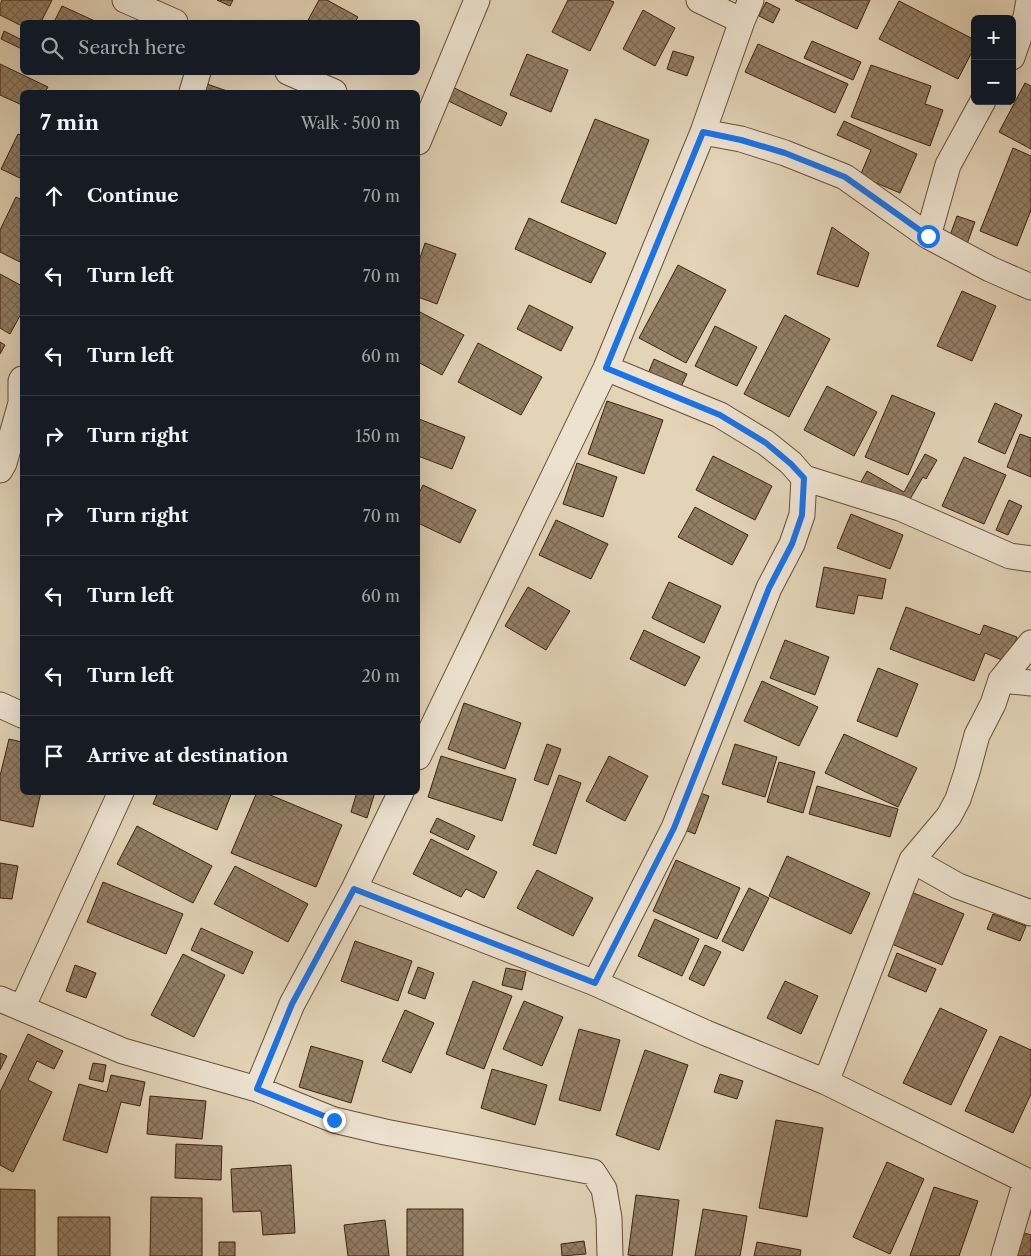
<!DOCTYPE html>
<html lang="en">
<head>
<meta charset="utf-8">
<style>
  body { margin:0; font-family:"Libre Caslon Text",serif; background:#242831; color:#f1f3f6 }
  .controls { position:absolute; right:15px; top:15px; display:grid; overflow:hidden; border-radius:8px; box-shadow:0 5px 20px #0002 }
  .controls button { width:45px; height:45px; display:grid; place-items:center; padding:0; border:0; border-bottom:1px solid #363941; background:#171b24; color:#f1f3f6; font:25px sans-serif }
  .stop { position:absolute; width:15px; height:15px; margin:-11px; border:4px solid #1a73e8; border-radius:50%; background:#fff }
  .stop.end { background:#1a73e8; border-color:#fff; box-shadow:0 1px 5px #0008 }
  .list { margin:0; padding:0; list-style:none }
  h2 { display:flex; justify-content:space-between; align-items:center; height:65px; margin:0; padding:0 20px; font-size:21px }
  h2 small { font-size:16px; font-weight:400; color:#9ea1a6 }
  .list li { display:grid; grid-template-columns:32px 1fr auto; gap:15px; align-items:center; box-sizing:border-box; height:80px; padding:0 20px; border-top:1px solid #363941 }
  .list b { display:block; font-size:19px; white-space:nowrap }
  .list em { font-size:16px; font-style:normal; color:#9ea1a6 }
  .icon { flex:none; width:28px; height:28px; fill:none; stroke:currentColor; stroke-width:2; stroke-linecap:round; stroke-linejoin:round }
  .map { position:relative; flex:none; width:1031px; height:1256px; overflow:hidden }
  .search { position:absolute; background:#171b24; box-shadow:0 5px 20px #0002; left:20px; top:20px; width:400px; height:55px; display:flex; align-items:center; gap:12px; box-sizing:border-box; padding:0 18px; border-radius:8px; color:#9ea1a6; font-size:19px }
  .panel { position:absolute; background:#171b24; box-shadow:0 5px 20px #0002; left:20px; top:90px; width:400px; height:705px; border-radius:8px }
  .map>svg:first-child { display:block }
  .building { fill:url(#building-cross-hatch); stroke:#3e230e }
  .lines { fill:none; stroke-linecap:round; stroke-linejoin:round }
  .minor-casing { stroke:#674f38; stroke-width:27 }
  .minor { stroke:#ede2d0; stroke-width:25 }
  .route { stroke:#1a73e8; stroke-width:6 }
</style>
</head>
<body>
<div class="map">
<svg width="1031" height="1256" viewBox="0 0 1031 1256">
  <defs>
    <pattern id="building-cross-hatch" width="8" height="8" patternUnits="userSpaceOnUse" patternTransform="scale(1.25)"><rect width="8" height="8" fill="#947f66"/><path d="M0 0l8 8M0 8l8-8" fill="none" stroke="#7a6852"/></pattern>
  </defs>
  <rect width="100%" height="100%" fill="#e3d3b7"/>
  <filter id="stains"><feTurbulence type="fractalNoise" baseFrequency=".004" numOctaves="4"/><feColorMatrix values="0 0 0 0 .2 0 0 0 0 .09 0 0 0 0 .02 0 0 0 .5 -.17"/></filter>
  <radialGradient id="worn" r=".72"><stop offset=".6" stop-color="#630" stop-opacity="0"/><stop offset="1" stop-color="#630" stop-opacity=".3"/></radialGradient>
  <path class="building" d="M2 0H52L41 22H22V26L0 15V5Z
    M217 0H233L230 6Z
    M319 0H327L358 17 355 22H307Z
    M568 0H609L614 2 590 51 552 32Z
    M795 0H870L857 29Z
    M899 1 975 40V46L958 79 879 39Z
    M766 2 780 9 773 23 759 16Z
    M62 6 97 22H54Z
    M643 10 675 28 655 66 623 49Z
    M4 31 22 40V49L1 39Z
    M812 41 861 62 853 80 804 58Z
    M758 44 848 84 835 113 745 72Z
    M673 51 694 57 687 76 667 69Z
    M527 54 568 70 551 112 510 95Z
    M0 64 48 87 45 92H22V105L0 95Z
    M871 65 931 86 925 104 943 110 930 146 851 117Z
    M1025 83 1031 86V149L999 132Z
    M207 84 230 92H204Z
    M448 85 507 113 501 126 442 98Z
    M595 119 649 140 616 224 561 202Z
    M844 121 917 154 900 193 860 176 871 150 837 135Z
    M18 134 22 136V179L1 169Z
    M1013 148 1031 156V210L1017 246 980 231Z
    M16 197 22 200V263L0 252V230Z
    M957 216 975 222 967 244 949 238Z
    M529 218 606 253 591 283 515 249Z
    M832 227 869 253 858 287 817 274Z
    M425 243 456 254 437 304 418 297V264Z
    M678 265 726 290 686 363 639 338Z
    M0 274 22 286V312L10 334 0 328Z
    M962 291 996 306 972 361 937 346Z
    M529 305 573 327 561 351 517 329Z
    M418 311 464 335 442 375 418 362Z
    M785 315 830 339 789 417 744 394Z
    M715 326 757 347 737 386 695 366Z
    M0 342 5 345 0 354Z
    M478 343 542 377 521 415 458 382Z
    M654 359 687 374 679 391 647 376Z
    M827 386 877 412 854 456 804 430Z
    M892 395 935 413 908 475 865 457Z
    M607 401 663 420 644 474 588 454Z
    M995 403 1022 415 1005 454 978 442Z
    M419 419 465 437 452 469 418 456V423Z
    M1020 434 1031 438V477L1007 467Z
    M925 454 937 460 926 479 923 477 906 506 861 482 867 471 904 492Z
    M713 456 772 486 755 520 696 490Z
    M964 457 1006 475 984 524 942 506Z
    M577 463 617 477 603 517 563 504Z
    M423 485 476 510 460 543 418 523V495Z
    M1009 500 1022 506 1008 535 996 530Z
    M695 507 748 535 732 565 678 537Z
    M851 514 903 535 890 569 837 548Z
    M556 520 608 544 591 579 539 555Z
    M824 567 886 579 882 599 858 595 854 614 816 607Z
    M669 582 721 606 704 643 652 618Z
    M528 587 570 611 546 650 505 626Z
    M906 607 980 635 984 625 1017 637 1007 662 985 653 974 681 890 649Z
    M644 630 700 657 685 686 630 659Z
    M785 640 829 657 815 695 770 678Z
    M878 668 918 684 897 737 857 721Z
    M762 681 818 707 799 746 744 721Z
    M464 703 521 723 505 769 448 749Z
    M844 734 917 768 898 807 825 773Z
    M9 739 22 742V792H41L33 827 0 820V776Z
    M547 744 561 749 548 785 534 780Z
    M735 744 777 757 765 797 722 784Z
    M441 756 516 779 502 821 428 797Z
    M609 756 648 776 625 821 586 801Z
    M779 762 815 772 803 813 767 802Z
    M559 775 581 783 556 854 533 845Z
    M817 786 898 809 890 837 809 814Z
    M691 790 709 796 695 834 677 827Z
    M158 792H232L217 830 153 804Z
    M257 792H263L342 825 316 887 231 853Z
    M357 792H375L367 818 351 812Z
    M437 818 475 836 468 850 430 832Z
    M137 826 212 866 193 903 117 864Z
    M431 839 497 872 484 898 466 889 461 897 413 874Z
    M787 856 870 893 851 934 769 896Z
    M676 860 740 888 717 939 653 911Z
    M0 863 18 866 12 899 0 898Z
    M235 866 308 904 288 942 214 904Z
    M537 870 593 898 573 936 517 908Z
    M103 882 183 914 166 954 87 922Z
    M749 888 769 898 743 951 722 941Z
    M909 891 964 914 942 965 887 942Z
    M993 914 1026 926 1020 941 987 929Z
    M655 919 699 939 682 976 638 956Z
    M201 928 253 952 243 974 191 950Z
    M355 941 412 961 398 1001 341 981Z
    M705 945 721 952 704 986 689 979Z
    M897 953 936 969 926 992 888 976Z
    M183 954 225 975 194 1037 151 1015Z
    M75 965 96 973 86 998 66 991Z
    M418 967 434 973 425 999 408 993Z
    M506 968 526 972 522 990 502 985Z
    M473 981 512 996 484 1069 446 1054Z
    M785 981 818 996 801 1034 767 1018Z
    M524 1001 563 1017 542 1066 503 1049Z
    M940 1008 987 1030 951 1105 903 1083Z
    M405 1010 434 1023 411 1073 382 1061Z
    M579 1029 620 1040 600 1111 559 1100Z
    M28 1034 63 1051 54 1069 37 1061 28 1080 52 1092 13 1172 0 1165V1092Z
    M1000 1036 1031 1050V1094L1013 1133 965 1111Z
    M311 1046 363 1061 351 1103 299 1087Z
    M645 1050 688 1065 659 1150 616 1135Z
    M0 1053 7 1056 0 1070Z
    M93 1063 106 1065 103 1082 89 1079Z
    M492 1069 547 1085 535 1125 481 1108Z
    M720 1074 743 1081 737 1099 714 1092Z
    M111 1075 145 1082 140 1106 121 1102 107 1153 63 1140 79 1084 107 1092Z
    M150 1096 206 1101 202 1139 147 1134Z
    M776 1120 823 1128 807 1217 759 1208Z
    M176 1144 222 1146 221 1180 175 1178Z
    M887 1162 924 1179 890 1254 853 1237Z
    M291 1165 295 1233 263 1235 261 1211 233 1212 231 1169Z
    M934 1187 978 1201 959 1256H910Z
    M0 1189 35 1190V1256H0Z
    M636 1195 679 1200 672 1256H638L628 1255Z
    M151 1197 202 1198V1256H150Z
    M407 1209H463V1256H407Z
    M703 1209 747 1216 740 1256H695Z
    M58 1217H110V1256H58Z
    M385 1220 389 1256H348L344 1225Z
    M1021 1232 1031 1235V1256H1012Z
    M584 1241 586 1254 562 1256 561 1244Z
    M219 1242H235V1256H219Z
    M757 1242 801 1250 800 1256H754Z"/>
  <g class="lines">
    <defs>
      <path id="minor" d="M125 0 175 22
        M699 0 742 21
        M1012 57 1026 17 1029 0
        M288 72 334 92
        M192 92 198 72
        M703 132 741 139 785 153 845 177 928 236 990 269 1031 287
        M418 142 477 0
        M928 236 948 165 983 101
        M0 470 4 463 21 403V381L22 379
        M804 478 900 508 1010 556 1031 559
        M1001 680 1031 683
        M0 705 22 715
        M418 757 606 368 703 132 742 21 751 0
        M912 860 958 886 1031 913
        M354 889 595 983 706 1033 826 1082 1031 1183
        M595 983 674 828 769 588 792 544 802 515 804 478 791 463 766 443 720 415 606 368
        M0 999 123 1051 257 1089 334 1120 385 1132 593 1172 604 1189 609 1218 610 1256
        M22 1008 121 792
        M826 1082 912 860 949 816 958 799 967 772 977 735 993 704 1001 680 1031 643
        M257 1089 292 1004 354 889 401 792
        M1004 1256 1026 1181"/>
    </defs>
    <use href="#minor" class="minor-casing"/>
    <use href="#minor" class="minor"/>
  </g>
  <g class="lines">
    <path class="route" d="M334 1120 257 1089 292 1004 354 889 595 983 674 828 769 588 792 544 802 515 804 478 791 464 766 443 720 415 606 368 703 132 741 140 785 153 845 177 928 236"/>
  </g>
  <rect width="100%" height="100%" filter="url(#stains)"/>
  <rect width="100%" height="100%" fill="url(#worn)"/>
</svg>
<div class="controls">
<button>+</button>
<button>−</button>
</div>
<div class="stop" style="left:928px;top:236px"></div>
<div class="stop end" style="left:334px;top:1120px"></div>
<div class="search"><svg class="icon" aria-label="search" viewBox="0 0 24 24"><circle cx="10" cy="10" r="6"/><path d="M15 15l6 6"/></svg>Search here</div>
<section class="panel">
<h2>7 min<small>Walk · 500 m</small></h2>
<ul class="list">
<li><svg class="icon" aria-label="ahead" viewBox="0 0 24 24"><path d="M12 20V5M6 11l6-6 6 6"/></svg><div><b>Continue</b></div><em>70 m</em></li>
<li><svg class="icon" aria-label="left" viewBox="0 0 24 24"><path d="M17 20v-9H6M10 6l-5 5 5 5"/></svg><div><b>Turn left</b></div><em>70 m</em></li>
<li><svg class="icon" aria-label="left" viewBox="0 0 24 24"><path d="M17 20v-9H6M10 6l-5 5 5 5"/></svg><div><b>Turn left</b></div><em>60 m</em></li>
<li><svg class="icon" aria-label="right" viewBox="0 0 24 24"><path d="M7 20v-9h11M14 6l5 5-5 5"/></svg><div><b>Turn right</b></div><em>150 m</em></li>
<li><svg class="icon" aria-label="right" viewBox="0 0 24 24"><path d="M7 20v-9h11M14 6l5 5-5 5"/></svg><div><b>Turn right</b></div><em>70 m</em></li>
<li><svg class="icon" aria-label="left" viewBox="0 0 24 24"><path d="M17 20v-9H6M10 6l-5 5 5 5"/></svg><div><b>Turn left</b></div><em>60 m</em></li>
<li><svg class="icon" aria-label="left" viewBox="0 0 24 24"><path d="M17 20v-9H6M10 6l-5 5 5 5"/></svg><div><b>Turn left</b></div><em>20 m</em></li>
<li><svg class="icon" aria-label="arrive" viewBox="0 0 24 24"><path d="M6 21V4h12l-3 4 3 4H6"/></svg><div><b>Arrive at destination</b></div></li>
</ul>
</section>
</div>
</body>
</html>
